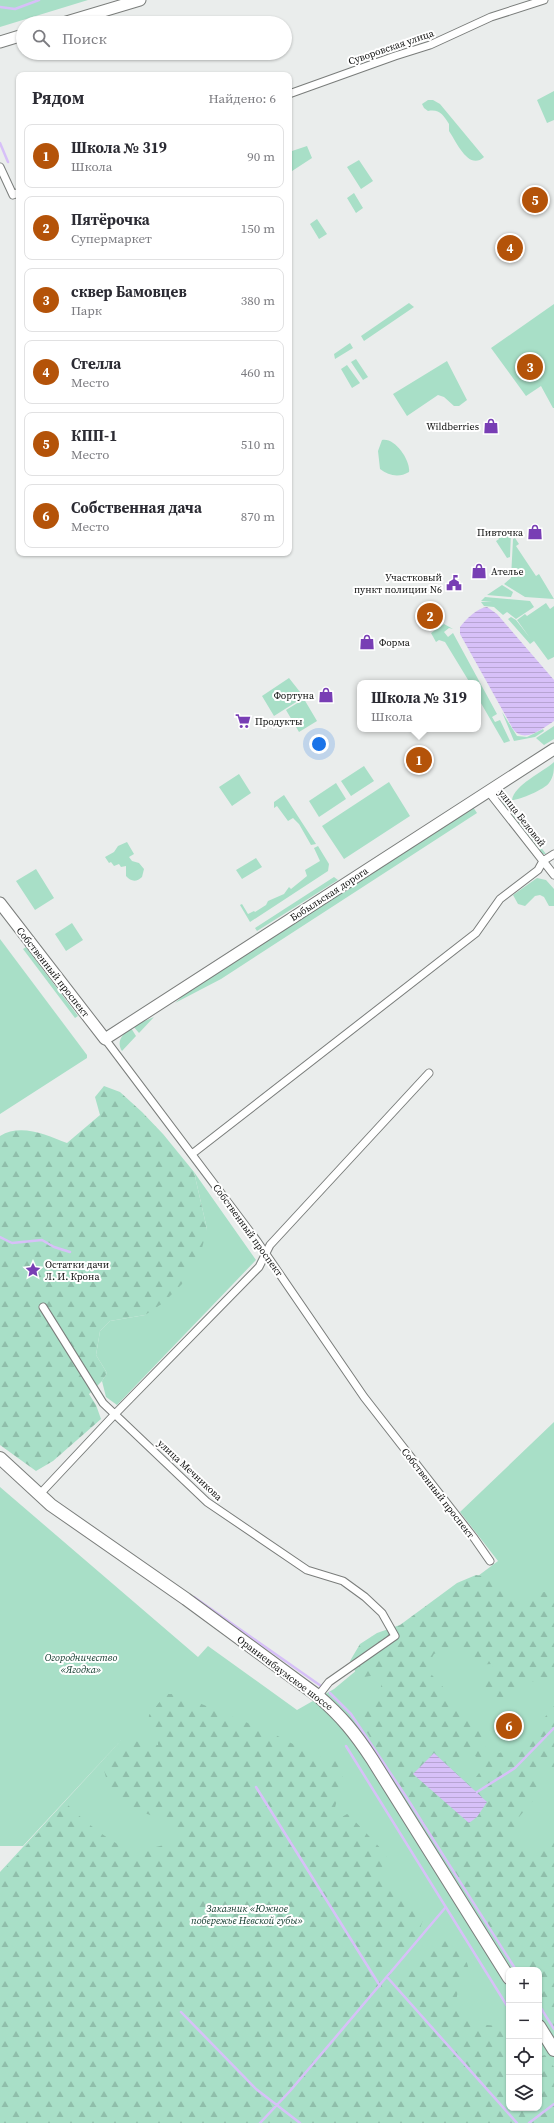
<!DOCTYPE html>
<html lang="ru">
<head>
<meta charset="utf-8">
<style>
  body { margin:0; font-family:"Source Serif 4",serif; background:#f2f2f3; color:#2b2b33 }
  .controls { position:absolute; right:12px; bottom:12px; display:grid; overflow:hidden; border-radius:8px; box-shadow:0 1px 3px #0004 }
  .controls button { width:36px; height:36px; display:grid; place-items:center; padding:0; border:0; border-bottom:1px solid #e1e1e2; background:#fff; color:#2b2b33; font:20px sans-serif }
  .you { position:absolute; left:319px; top:744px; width:14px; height:14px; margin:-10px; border:3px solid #fff; border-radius:50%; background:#1a73e8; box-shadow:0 0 0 6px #1a73e833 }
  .badge { display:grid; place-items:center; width:26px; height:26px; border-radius:50%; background:#b45309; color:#fff; font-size:13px; font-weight:700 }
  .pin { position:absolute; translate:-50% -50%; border:2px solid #fff; box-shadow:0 1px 4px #0006 }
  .popup { position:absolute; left:357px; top:680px; width:124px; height:52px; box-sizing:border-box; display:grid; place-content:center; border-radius:8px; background:#fff; filter:drop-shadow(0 1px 3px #0005); font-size:13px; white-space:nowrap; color:#7c7c81 }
  .popup b { font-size:15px; color:#2b2b33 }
  .popup::after { content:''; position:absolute; left:50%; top:100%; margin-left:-8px; border:8px solid transparent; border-top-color:#fff }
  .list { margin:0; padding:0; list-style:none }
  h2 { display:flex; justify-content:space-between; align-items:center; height:52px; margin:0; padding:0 16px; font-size:17px }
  h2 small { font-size:13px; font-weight:400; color:#7c7c81 }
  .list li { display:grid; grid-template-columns:26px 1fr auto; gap:12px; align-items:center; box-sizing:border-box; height:64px; margin:0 8px 8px; padding:0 8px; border:1px solid #e1e1e2; border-radius:8px }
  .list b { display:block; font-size:15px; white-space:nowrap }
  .list p { margin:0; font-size:13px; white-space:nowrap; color:#7c7c81 }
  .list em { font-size:13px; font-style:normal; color:#7c7c81 }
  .icon { flex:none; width:22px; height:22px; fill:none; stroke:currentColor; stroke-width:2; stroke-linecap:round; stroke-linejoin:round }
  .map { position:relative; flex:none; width:554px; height:2123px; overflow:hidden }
  .search { position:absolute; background:#fff; box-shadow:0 1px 3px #0004; left:16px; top:16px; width:276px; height:44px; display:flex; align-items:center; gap:10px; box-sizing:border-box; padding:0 14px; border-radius:22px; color:#7c7c81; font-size:15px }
  .panel { position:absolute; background:#fff; box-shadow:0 1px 3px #0004; left:16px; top:72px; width:276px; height:484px; border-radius:8px }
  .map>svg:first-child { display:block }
  .green { fill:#a8dfc7; fill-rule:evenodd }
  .forest { fill:url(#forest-firs); fill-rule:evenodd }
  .water { fill:url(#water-rules) }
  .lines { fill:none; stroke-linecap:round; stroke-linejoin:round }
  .stream { stroke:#d7c0f8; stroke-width:2.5 }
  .street-casing { stroke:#7a7d7b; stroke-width:9 }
  .secondary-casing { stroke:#7a7d7b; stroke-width:13 }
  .primary-casing { stroke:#7a7d7b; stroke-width:14 }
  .street { stroke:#fff; stroke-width:7 }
  .secondary { stroke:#fff; stroke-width:11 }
  .primary { stroke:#fff; stroke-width:12 }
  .labels { text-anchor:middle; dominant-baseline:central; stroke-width:4; stroke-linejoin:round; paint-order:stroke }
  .street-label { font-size:10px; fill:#0f100f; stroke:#fff }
  .poi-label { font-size:10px; fill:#0f100f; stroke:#fff; text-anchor:end }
  .park-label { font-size:10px; font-style:italic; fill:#083224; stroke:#fff }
</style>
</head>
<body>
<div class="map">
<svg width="554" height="2123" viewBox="0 0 554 2123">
  <defs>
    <pattern id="forest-firs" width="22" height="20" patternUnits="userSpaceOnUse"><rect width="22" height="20" fill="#a8dfc7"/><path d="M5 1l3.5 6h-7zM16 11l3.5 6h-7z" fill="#8fbeaa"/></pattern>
    <pattern id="water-rules" width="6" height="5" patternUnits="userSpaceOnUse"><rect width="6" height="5" fill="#d7c0f8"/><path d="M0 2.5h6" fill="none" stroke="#b7a4d3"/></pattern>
  </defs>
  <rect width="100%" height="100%" fill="#eaedec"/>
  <path class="green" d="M0 0H88L0 27Z
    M554 91V120L547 123 537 100Z
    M428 100H433L440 104 484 157C469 171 457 143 449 131V124C443 115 440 109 428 111L424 108 422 104Z
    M307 146 312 158 289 173V152Z
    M359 160 373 181 361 189 347 167Z
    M354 193 363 208 356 213 347 198Z
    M317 219 327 234 319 239 310 224Z
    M409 303 414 307 364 341 361 336Z
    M554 304V408H553L541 386 526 396 491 348Z
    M350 343 353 348 335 359 334 354Z
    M356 359 368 377 363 380 351 362Z
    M447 361 467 400 459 406H454L444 397 438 395 407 416 393 394Z
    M347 365 360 383 352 388 341 369Z
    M382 440C395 437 411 461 409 472 399 478 389 476 380 469L378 451Z
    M507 529 511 532 510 557 507 558 496 541 499 539 497 535Z
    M515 538 519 544 516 546 536 576 539 574 554 599 525 597 504 584 511 578 513 539Z
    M502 585 513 592 511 597 487 595Z
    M485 597 530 601 534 607 516 619 507 612 503 615 494 607 484 606 481 602 492 601H481Z
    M546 603 550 609 554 606V657L548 660 534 641 530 644 508 619 511 617 516 620 530 638 517 620 525 614 527 616Z
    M444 624 453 629 449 628 444 632 448 637 453 633 497 714 492 717 495 722 500 720 510 741 504 743 478 698V683H470L445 642 439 640 436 642 431 633Z
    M289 678 304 697 274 716 262 696Z
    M304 699 317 721 299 732 286 710Z
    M502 712 517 736 527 737 543 729 544 731 535 737 514 741Z
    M554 726V739L544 745 536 738Z
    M554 762C554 770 554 776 549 783 545 789 520 800 512 800 514 785 543 772 554 762Z
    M364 766 374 781 351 796 341 781Z
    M239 774 251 793 232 806 219 787Z
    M389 782 410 816 344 859 322 826Z
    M336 783 346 799 319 817 309 801Z
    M284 795 286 798 316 844 311 845 299 824 293 818 288 821 277 806 274 808V802Z
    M504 800 510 801 516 815 546 854H542L502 802Z
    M473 807 477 813 221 979 175 1003 188 991Z
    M127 842 134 854 129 857 132 861 139 863 144 869 142 877C137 882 131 882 126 876V866L121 867 119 864 114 866 111 862 109 863 105 857 114 852 118 846Z
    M318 846 329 864 328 871 250 922 240 905 242 904 248 914 254 911 255 912 266 905 268 901 284 894 289 887 291 889 307 876 305 870 320 861 314 848Z
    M256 858 262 867 242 879 236 870Z
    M36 869 54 898 35 910 16 881Z
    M334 877 338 880 257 931 255 928Z
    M537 878 546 880 554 889V906H549L544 897 540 895 535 896 525 906 518 904 513 895Z
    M72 923 83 940 66 951 55 934Z
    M0 939 87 1055V1058L0 1114Z
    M26 947 78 1016 75 1018 23 949Z
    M154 1017 139 1033 133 1026Z
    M131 1028 136 1036 122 1051C116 1042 122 1034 131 1028Z
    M194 1172 256 1260 117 1405 106 1397 102 1381 107 1373 96 1355 100 1331 110 1321 145 1315 207 1229Z
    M554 1422V2123H0V1872L126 1735 23 1846H0V1487L198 1657 208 1646 297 1710 334 1689 399 1635 498 1561 460 1512ZM509 1970H539V2108H509Z"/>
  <path class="forest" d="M104 1086 120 1092 142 1112 163 1134 194 1172 207 1229 202 1248 182 1284 163 1303 145 1315 110 1321 100 1331 96 1355 107 1373 102 1381 89 1394 96 1405 101 1419 53 1461 36 1471 0 1445V1136C21 1123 46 1135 67 1143L100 1115 95 1097Z
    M476 1575 494 1578 504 1594 515 1604C529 1599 540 1591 554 1590V1681C527 1677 518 1688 500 1706L484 1697 480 1690 485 1679 493 1667 492 1664 474 1665 467 1657 458 1651 446 1649 434 1654 429 1663 430 1673 445 1689 449 1698 464 1710 489 1738 485 1747 493 1755 505 1751 514 1755 554 1706V1769L550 1770 540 1767 533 1775 538 1781V1795L519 1817 514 1843 530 1856 540 1852 554 1842V2030L539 2006V1970H516L356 1715 378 1697 382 1683 378 1675 364 1677 357 1675 350 1661 360 1644 377 1633 400 1625 457 1583ZM434 1753 452 1769 464 1757 474 1755 483 1763 482 1769 470 1785 477 1792Z
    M166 1694H177L270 1732 314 1755 336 1761 343 1769V1777L332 1819 335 1821 347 1814 349 1815 387 1855C383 1866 377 1876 384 1886L415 1906 423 1920 418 1934 383 1985 388 1989 440 1936 443 1934 447 1937 467 1963 470 1973 458 1990 455 2008C472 2025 481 2026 503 2025L509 2035 505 2051 509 2059V2108H539V2057L545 2055 554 2067V2123H0V1874L66 1803C80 1818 113 1845 132 1850 141 1852 163 1845 172 1843 188 1815 159 1820 145 1813 122 1803 104 1788 103 1761L115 1749 129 1740 158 1745V1738L148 1726 149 1715Z"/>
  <path class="water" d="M487 607 497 614 554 680V721C542 729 524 744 513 729L460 634V627C466 619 477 608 487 607Z
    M434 1753 487 1802 477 1817 469 1823 413 1774Z"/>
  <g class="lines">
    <path class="stream" d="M0 7 15 9 39 0
      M0 143 8 162
      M0 1237 12 1243 42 1240 54 1247 70 1252
      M194 1597 321 1686
      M330 1693 351 1714 405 1795 516 1970
      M346 1746 509 2009
      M256 1787 380 1986
      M477 1792 515 1768 554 1728
      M387 1977 517 2123
      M539 2005 554 2029
      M181 2012 256 2089 300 2123
      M260 2123 290 2091 445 1908
      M529 2123 554 2104"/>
    <defs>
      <path id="street" d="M289 94 395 56 430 45 491 17 544 0
        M0 167 13 195 19 192
        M488 791 554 875
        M105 1039 257 1241 364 1397 474 1538 490 1561
        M192 1154 476 933 500 899 538 870 543 861 554 854
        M43 1307 103 1403 207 1502 307 1570 343 1581 365 1597 382 1613 395 1636 329 1682 318 1696
        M39 1495 115 1414 259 1267 270 1245 429 1073"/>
      <path id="secondary" d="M63 23 140 0
        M0 42 23 35
        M0 903 105 1039 554 749"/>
      <path id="primary" d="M0 1458 51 1505 186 1599 318 1696C342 1717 355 1733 372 1759L509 1978
        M539 2026 554 2050"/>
    </defs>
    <use href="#street" class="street-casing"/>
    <use href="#secondary" class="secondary-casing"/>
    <use href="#primary" class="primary-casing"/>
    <use href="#street" class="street"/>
    <use href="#secondary" class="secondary"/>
    <use href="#primary" class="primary"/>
  </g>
  <defs>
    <symbol id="shop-bare" viewBox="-9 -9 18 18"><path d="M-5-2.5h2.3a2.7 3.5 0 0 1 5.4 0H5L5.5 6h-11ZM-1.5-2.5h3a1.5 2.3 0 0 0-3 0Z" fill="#783eb4" stroke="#fff" stroke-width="2.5" paint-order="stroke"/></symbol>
    <symbol id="civic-bare" viewBox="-9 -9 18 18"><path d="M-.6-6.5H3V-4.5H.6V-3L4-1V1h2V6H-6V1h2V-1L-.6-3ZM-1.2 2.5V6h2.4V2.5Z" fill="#783eb4" stroke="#fff" stroke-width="2.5" paint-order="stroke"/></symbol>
    <symbol id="supermarket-bare" viewBox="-9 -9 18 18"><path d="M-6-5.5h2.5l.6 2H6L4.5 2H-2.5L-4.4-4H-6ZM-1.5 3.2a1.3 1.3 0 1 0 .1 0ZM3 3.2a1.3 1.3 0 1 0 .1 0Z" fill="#783eb4" stroke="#fff" stroke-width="2.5" paint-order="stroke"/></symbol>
    <symbol id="sight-bare" viewBox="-9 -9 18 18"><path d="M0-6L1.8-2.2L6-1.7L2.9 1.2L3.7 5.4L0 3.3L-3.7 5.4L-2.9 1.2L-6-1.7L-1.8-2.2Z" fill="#783eb4" stroke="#fff" stroke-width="2.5" paint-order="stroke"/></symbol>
  </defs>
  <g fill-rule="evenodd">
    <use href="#shop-bare" x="480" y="415" width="22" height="22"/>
    <use href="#shop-bare" x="524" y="521" width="22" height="22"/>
    <use href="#shop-bare" x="468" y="560" width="22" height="22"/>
    <use href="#civic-bare" x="443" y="572" width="22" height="22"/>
    <use href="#shop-bare" x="356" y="631" width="22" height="22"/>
    <use href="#shop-bare" x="315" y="684" width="22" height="22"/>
    <use href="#supermarket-bare" x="232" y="710" width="22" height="22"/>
    <use href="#sight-bare" x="22" y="1259" width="22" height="22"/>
  </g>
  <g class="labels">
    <g class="street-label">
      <text transform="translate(391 47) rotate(-19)">Суворовская улица</text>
      <text transform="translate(522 818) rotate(52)">улица Беловой</text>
      <text transform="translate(329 894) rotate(-33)">Бобыльская дорога</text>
      <text transform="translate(53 972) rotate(52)">Собственный проспект</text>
      <text transform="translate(248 1230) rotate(54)">Собственный проспект</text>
      <text transform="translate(190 1470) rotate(43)">улица Мечникова</text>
      <text transform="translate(438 1493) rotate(52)">Собственный проспект</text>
      <text transform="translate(285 1673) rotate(37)">Ораниенбаумское шоссе</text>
    </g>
    <g class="poi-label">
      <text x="479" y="426">Wildberries</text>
      <text x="523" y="532">Пивточка</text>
      <text x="491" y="571" text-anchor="start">Ателье</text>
      <text x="442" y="577">Участковый<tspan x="442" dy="12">пункт полиции N6</tspan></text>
      <text x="379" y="642" text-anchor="start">Форма</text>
      <text x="314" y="695">Фортуна</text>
      <text x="255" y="721" text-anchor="start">Продукты</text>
      <text x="45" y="1264" text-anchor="start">Остатки дачи<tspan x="45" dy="12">Л. И. Крона</tspan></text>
    </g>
    <g class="park-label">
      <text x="81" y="1657">Огородничество<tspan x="81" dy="12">«Ягодка»</tspan></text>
      <text x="247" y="1908">Заказник «Южное<tspan x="247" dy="12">побережье Невской губы»</tspan></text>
    </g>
  </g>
</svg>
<div class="controls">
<button>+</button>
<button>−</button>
<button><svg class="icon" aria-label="locate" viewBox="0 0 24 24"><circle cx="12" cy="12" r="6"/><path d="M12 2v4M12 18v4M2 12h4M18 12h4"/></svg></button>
<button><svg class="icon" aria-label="layers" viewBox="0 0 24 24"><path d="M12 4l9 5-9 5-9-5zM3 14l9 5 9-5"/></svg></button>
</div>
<div class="you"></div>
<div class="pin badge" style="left:419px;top:760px">1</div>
<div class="popup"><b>Школа № 319</b>Школа</div>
<div class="pin badge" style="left:430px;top:616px">2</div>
<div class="pin badge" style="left:530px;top:367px">3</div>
<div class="pin badge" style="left:510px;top:248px">4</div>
<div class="pin badge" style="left:535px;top:200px">5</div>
<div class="pin badge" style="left:509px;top:1726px">6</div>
<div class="search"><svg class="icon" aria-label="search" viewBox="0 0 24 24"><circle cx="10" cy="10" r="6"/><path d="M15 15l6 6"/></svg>Поиск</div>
<section class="panel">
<h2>Рядом<small>Найдено: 6</small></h2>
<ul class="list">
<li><span class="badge">1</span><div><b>Школа № 319</b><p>Школа</p></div><em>90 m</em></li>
<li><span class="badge">2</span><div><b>Пятёрочка</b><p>Супермаркет</p></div><em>150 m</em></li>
<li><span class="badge">3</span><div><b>сквер Бамовцев</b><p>Парк</p></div><em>380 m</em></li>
<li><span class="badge">4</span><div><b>Стелла</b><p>Место</p></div><em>460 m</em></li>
<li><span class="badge">5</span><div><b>КПП-1</b><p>Место</p></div><em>510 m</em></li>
<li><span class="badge">6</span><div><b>Собственная дача</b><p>Место</p></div><em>870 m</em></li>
</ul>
</section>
</div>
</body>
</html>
